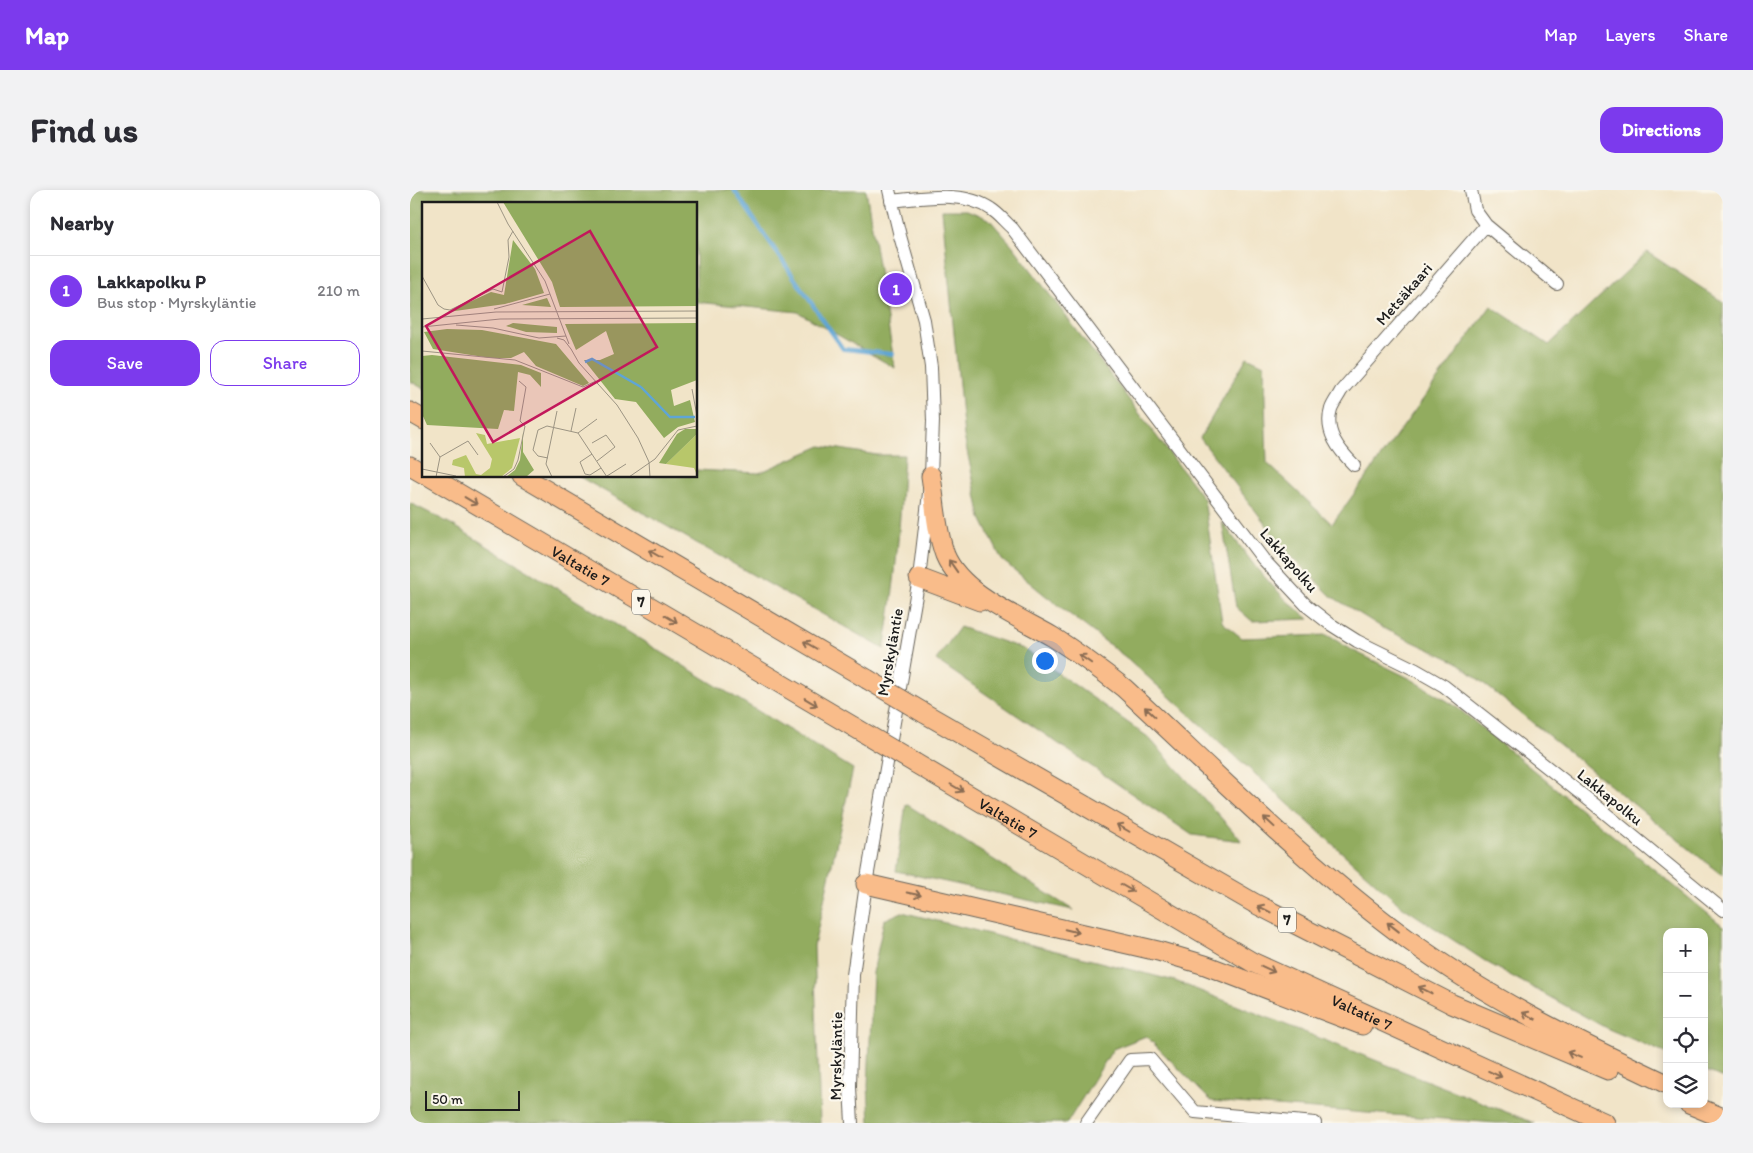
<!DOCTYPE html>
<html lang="en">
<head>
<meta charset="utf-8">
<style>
  body { margin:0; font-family:Itim,sans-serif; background:#f2f2f3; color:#2b2b33 }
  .controls { position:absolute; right:15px; bottom:15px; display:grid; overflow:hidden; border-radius:10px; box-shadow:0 2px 8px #0003 }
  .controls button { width:45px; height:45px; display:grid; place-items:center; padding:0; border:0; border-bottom:1px solid #e1e1e2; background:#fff; color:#2b2b33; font:25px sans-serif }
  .scale { position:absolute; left:15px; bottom:12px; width:95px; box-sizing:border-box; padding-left:5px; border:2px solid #1c1c1c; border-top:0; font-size:14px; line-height:18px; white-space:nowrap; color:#1c1c1c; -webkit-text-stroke:4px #fbf7ec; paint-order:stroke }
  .you { position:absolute; left:634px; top:470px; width:18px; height:18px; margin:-12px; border:4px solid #fff; border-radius:50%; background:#1a73e8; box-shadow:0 0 0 8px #1a73e833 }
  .badge { display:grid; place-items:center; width:32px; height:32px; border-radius:50%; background:#7c3aed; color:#fff; font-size:16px; font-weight:700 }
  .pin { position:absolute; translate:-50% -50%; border:2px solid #fff; box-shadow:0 1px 5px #0006 }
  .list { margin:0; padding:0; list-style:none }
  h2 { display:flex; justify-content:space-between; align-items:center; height:65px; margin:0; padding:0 20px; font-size:21px }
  h2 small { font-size:16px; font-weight:400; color:#7c7c81 }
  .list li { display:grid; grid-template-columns:32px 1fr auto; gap:15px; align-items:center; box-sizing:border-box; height:70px; padding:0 20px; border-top:1px solid #e1e1e2 }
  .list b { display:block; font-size:19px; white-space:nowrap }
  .list p { margin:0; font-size:16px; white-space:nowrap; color:#7c7c81 }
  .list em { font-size:16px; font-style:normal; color:#7c7c81 }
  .actions { display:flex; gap:10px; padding:15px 20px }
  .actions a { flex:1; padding:11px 0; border:1px solid #7c3aed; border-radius:15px; text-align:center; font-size:18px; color:#7c3aed }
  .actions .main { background:#7c3aed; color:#fff }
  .icon { flex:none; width:28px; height:28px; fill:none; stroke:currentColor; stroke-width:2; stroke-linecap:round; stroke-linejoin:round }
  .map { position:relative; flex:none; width:1313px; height:933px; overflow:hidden; border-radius:15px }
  header { display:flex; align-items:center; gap:30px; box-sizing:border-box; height:70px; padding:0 25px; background:#7c3aed; color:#fff }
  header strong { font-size:24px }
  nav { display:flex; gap:28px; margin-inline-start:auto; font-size:18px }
  .intro { display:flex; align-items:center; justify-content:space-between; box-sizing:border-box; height:120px; padding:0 30px }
  h1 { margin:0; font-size:35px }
  .button { padding:12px 22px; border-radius:15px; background:#7c3aed; color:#fff; font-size:18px; font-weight:700 }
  main { display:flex; gap:30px; padding:0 30px }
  aside { flex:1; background:#fff; border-radius:15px; box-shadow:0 2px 8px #0003 }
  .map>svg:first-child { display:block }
  .forest { fill:#92ac5e; stroke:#57643d }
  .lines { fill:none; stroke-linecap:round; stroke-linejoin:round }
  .stream { stroke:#5fa5d5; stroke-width:4 }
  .minor-casing { stroke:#676258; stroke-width:14 }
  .highway-casing { stroke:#676258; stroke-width:21 }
  .minor { stroke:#fff; stroke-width:12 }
  .highway { stroke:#f9bc8a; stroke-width:19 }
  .highway-bridge-casing { stroke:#676258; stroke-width:21; stroke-linecap:butt }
  .highway-bridge { stroke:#f9bc8a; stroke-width:19 }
  .oneway { stroke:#8a6c53 }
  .labels { text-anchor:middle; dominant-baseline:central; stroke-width:4.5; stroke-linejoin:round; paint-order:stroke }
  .shield { fill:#fbf7ec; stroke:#5f5e5a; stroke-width:1 }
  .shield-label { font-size:15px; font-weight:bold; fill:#1c1c1c }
  .street-label { font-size:16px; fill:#1c1c1c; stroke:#fbf7ec }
  .inset-river { fill:none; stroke:#5fa5d5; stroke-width:2.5 }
  .inset-road { fill:none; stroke:#9c9483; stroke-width:1 }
  .view { fill:#c2185b; fill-opacity:0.15; stroke:#c2185b; stroke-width:2.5 }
  .inset-edge { fill:none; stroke:#1c1c1c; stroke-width:2.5 }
</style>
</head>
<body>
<header>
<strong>Map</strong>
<nav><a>Map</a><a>Layers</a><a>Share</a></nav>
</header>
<div class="intro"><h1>Find us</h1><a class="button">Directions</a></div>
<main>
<aside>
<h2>Nearby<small></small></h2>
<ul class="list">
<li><span class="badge">1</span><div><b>Lakkapolku P</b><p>Bus stop · Myrskyläntie</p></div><em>210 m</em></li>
</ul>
<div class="actions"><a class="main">Save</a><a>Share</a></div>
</aside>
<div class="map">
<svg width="1313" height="933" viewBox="0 0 1313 933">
  <rect width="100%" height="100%" fill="#fbf7ec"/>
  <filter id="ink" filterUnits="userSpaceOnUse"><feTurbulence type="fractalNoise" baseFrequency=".02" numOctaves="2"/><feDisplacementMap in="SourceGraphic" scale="10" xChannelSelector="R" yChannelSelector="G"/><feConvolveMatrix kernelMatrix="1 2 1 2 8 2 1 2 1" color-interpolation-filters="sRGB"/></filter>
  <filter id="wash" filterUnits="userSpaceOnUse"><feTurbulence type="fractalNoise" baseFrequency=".0096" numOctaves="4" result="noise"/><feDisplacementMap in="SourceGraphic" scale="20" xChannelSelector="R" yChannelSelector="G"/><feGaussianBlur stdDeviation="1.12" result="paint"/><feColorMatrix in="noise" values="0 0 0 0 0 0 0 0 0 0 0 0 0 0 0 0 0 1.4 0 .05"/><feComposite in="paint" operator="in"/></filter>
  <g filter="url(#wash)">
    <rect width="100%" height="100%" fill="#f1e4c8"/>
    <path class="forest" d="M0 0H456L485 178 388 122 286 112V14H14V199L0 191Z
      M532 20H557L579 29 603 56 794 309 812 432 832 448 917 445 942 460 1001 489 1044 515 1313 736V888L1294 880V742H1257V864L1196 838 1078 773 990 715 718 469 636 406 592 370 571 328 554 246Z
      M1237 62 1313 112V686L1047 472 973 438 921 406 877 362 790 248 837 167 854 175 857 273 922 334 1081 116 1139 155Z
      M411 256 467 265H494C490 330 486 395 474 459L168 286H286V280L349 283Z
      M0 313 41 334 443 579 404 756 410 933H0Z
      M812 332 847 379 877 411 899 429 842 431 826 417Z
      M550 437 614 459 738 547 832 651 782 645 526 470Z
      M496 614 663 720 486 681Z
      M492 722 765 791 1124 933H1086L801 911 736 846 703 859 657 933H460L458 896 463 783 474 730Z"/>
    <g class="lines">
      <path class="stream" d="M324 0 433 159 483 164"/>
    </g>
  </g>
  <g filter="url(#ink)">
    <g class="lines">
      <defs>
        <path id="minor" d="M1061 0 1065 20 1076 35 1147 94
          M481 11C513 8 554 0 581 19 589 24 595 32 602 38L853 369 897 416 920 434 947 451 1006 480 1034 496 1184 614 1313 720
          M944 275C929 260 914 242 921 219 923 213 928 207 931 201L1076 35
          M442 933 440 897 443 785 456 694 509 388 521 286 523 231 521 177 514 130 490 46 479 0
          M676 933 720 870 740 869 785 922 905 933"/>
        <g id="highway">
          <path d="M0 222 14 230"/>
          <path d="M0 276 14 284"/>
          <path id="s1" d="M19 286 444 537"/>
          <path d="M112 286 457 489"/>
          <path d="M521 286C525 312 526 340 535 365 551 404 609 427 643 447 668 463 691 480 714 498 806 583 898 677 1000 751 1079 809 1168 852 1257 894"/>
          <path d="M509 388 570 411"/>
          <path d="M514 523 844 713 1042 814 1198 880"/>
          <path id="s2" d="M505 573 842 772 1195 933"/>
          <path d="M456 694 748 761 795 775 952 835"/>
          <path d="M1279 914 1313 928"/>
        </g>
      </defs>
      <use href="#minor" class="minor-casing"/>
      <use href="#highway" class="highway-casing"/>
      <use href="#minor" class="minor"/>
      <use href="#highway" class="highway"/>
      <defs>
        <path id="highway-bridge" d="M457 489 514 523
          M444 537 505 573"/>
      </defs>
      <use href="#highway-bridge" class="highway-bridge-casing"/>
      <use href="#highway-bridge" class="highway-bridge"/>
    </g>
    <defs><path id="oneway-shaft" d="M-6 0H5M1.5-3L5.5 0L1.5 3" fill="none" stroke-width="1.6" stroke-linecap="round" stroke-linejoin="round" transform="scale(1.25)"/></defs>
    <g class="oneway">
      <use href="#oneway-shaft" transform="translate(61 311) rotate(31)"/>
      <use href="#oneway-shaft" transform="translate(245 364) rotate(-150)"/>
      <use href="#oneway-shaft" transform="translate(543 376) rotate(-125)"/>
      <use href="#oneway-shaft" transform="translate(261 429) rotate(31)"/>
      <use href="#oneway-shaft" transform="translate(400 455) rotate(-150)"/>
      <use href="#oneway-shaft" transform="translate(675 469) rotate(-145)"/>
      <use href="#oneway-shaft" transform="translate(401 512) rotate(31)"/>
      <use href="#oneway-shaft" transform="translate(740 522) rotate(-137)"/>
      <use href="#oneway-shaft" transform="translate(547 598) rotate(30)"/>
      <use href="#oneway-shaft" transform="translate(859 632) rotate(-137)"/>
      <use href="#oneway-shaft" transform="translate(713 638) rotate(-150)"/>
      <use href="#oneway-shaft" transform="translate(717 698) rotate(30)"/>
      <use href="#oneway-shaft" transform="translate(504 704) rotate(12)"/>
      <use href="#oneway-shaft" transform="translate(854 719) rotate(-153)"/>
      <use href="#oneway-shaft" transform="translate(983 737) rotate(-142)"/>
      <use href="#oneway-shaft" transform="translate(662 741) rotate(13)"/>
      <use href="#oneway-shaft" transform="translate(858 779) rotate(25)"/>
      <use href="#oneway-shaft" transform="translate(1015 800) rotate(-153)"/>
      <use href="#oneway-shaft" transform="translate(1119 826) rotate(-151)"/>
      <use href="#oneway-shaft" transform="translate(1164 865) rotate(-157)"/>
      <use href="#oneway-shaft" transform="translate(1085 884) rotate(24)"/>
    </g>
  </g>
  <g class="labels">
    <g class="shield">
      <rect x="222" y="399.5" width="18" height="25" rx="4"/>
      <rect x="868" y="717.5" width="18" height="25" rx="4"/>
    </g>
    <g class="shield-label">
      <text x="231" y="412">7</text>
      <text x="877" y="730">7</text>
    </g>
    <g class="street-label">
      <text transform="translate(994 104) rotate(-49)">Metsäkaari</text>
      <text transform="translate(879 370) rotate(49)">Lakkapolku</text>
      <text stroke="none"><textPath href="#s1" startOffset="176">Valtatie 7</textPath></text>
      <text transform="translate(480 462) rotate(-80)">Myrskyläntie</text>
      <text transform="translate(1200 607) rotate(39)">Lakkapolku</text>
      <text stroke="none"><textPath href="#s2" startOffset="108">Valtatie 7</textPath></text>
      <text stroke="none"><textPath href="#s2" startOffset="512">Valtatie 7</textPath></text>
      <text transform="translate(426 866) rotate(-89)">Myrskyläntie</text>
    </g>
  </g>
  <g transform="translate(12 12)">
    <rect width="275" height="275" fill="#f1e4c8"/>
    <path d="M54 231 63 233 65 242 98 236 90 266 79 275H43L42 266 30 263 31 258 44 253 54 272 59 273 68 266 70 257ZM275 232V273L272 266 244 262Z" fill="#b8c76a"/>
    <path d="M81 0H275V104L138 105 130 80ZM91 38 113 67 122 91 83 102 26 110 69 90 82 93ZM125 96 129 105 100 103ZM91 121 135 125V131L104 130 84 124ZM275 121V178L249 188 252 204 268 198 273 220 256 225 242 236 214 200 193 197 162 158H178L192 152 184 129 154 148 143 122ZM25 127 60 128 134 142 167 181 161 184 114 164 102 150 89 156H68L11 147 2 130ZM10 153 99 163 119 171V185L108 173 96 170 92 209 82 208 76 227 5 223 0 212V154ZM263 227H275V232L244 262 237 261 255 232ZM101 231V250L112 268 104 275H84L93 268 98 258Z" fill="#92ac5e"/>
    <path class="inset-river" d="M163 160 170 157 219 185M219 185 248 215H273"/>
    <path class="inset-road" d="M75 0 86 22 123 79 147 142M0 74 16 103 22 107 28 108 71 87 80 90 87 55 86 38 91 29M72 107 128 92M0 117 74 110 275 109M34 123 71 126 117 136 144 134M0 125 78 117 275 116M135 136 142 138 149 147M149 147 157 161 195 203 216 236 227 260 228 275M0 149 93 158 161 185 174 179M97 179 104 185 98 219M270 187 275 214M149 229 154 206M156 231 175 217M8 241 18 255 14 275M170 241 184 233 193 245 175 259M170 252 158 260 163 272 168 273 179 266M18 255 46 239 56 253M126 256 116 254 111 248 116 228 125 224 156 231 185 275M0 267 34 274M185 274 204 262M81 275 92 267 96 258 103 224 98 219M130 275 124 262 135 209M207 275 233 257 256 228 275 224"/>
    <path class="view" d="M168 29 235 145 71 240 4 124Z"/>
    <rect width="275" height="275" class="inset-edge"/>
  </g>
</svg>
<div class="controls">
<button>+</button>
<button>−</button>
<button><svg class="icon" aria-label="locate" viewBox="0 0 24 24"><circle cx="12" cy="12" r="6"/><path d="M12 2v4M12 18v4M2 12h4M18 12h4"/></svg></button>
<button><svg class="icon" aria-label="layers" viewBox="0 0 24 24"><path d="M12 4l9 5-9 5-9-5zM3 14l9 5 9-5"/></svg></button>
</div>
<div class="scale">50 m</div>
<div class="you"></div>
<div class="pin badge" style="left:486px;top:99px">1</div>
</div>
</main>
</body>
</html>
